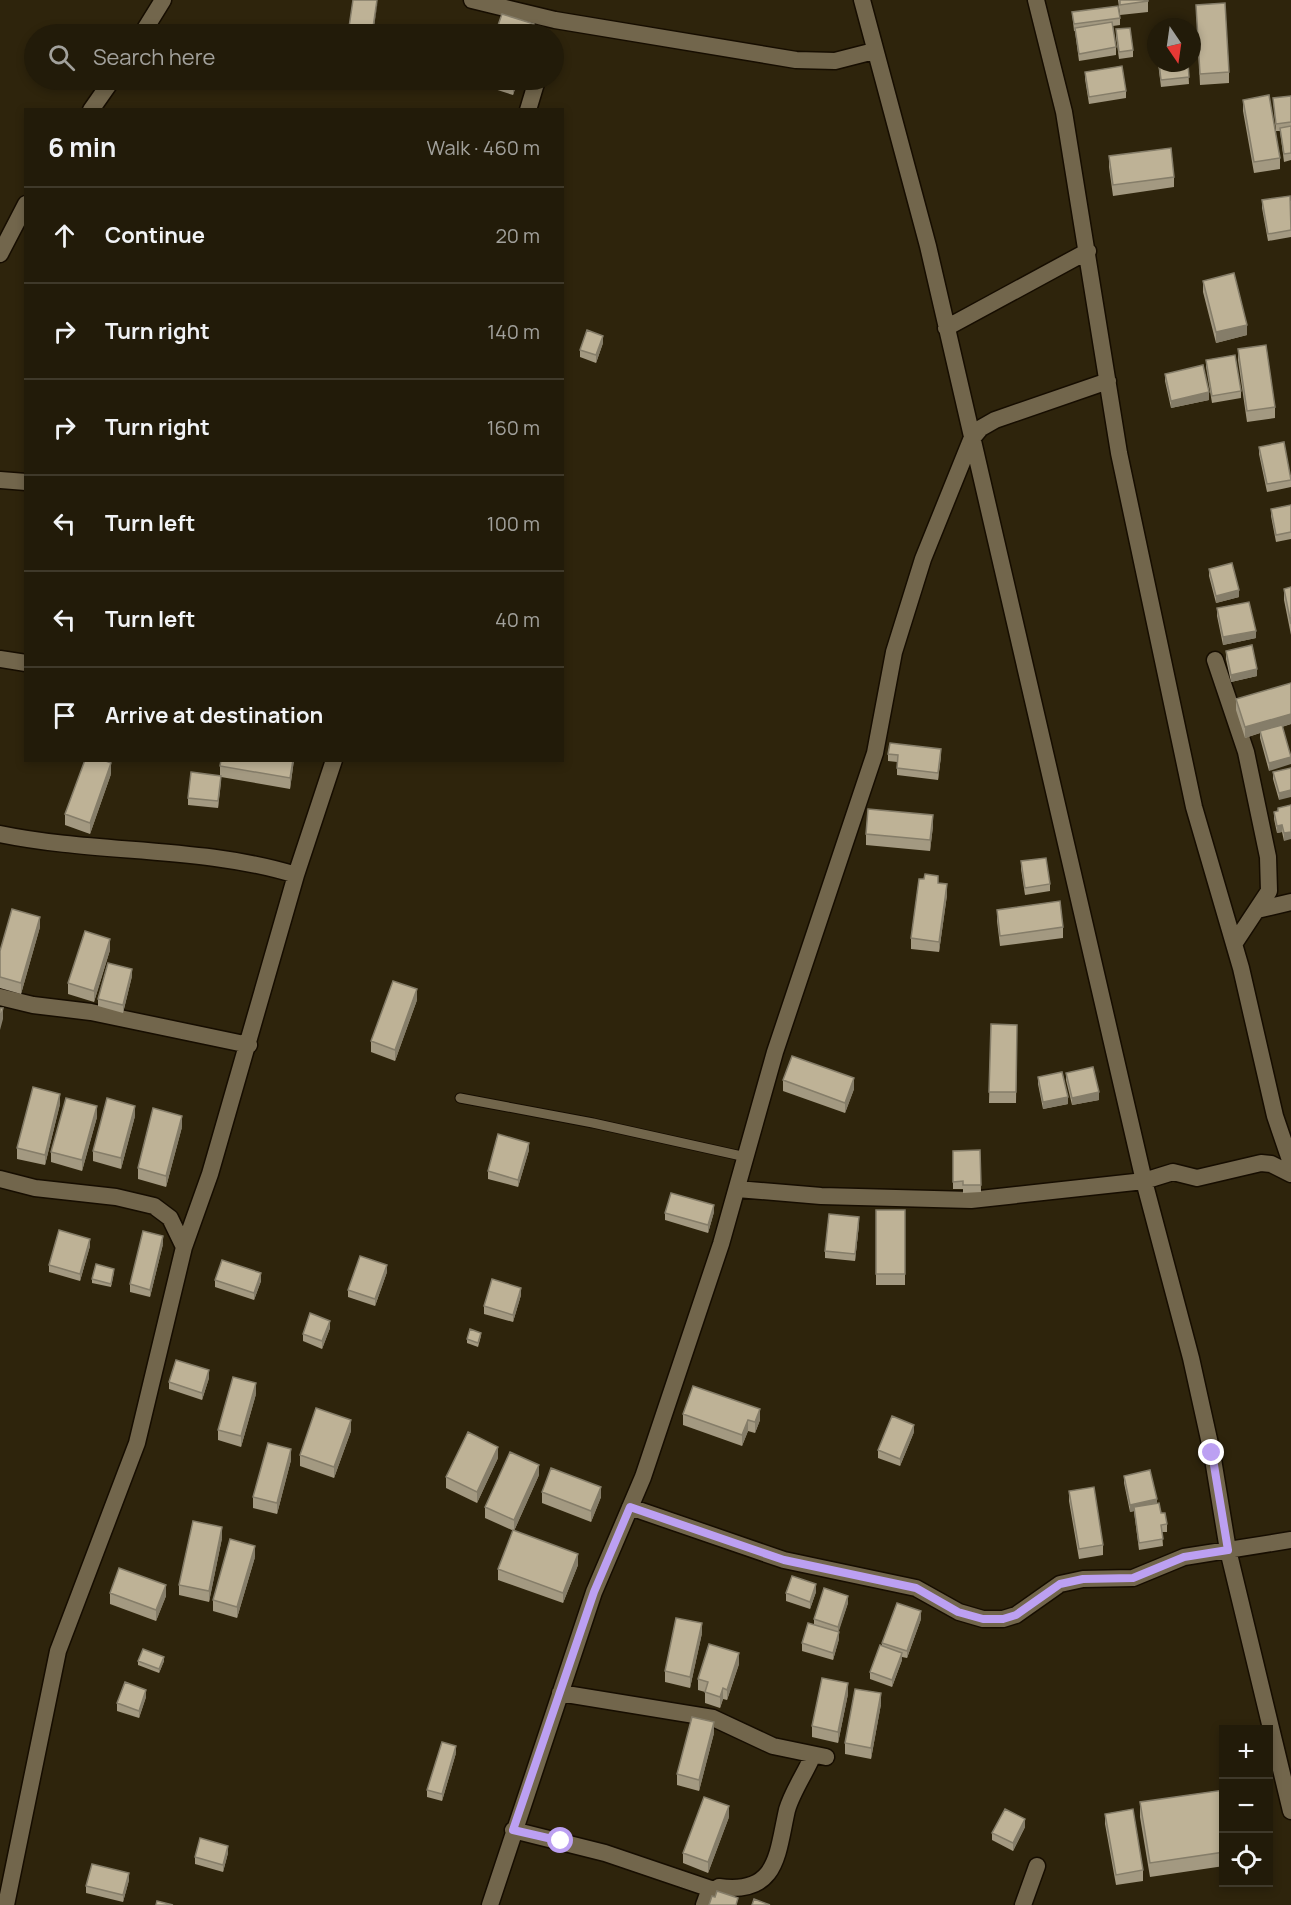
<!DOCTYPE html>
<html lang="en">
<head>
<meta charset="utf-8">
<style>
  body { margin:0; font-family:Manrope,sans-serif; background:#2e2817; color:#f1f3f6 }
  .controls { position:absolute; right:18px; bottom:18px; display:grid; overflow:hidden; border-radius:0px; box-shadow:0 3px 9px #0003 }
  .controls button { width:54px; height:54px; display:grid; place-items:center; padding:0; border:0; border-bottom:2px solid #3f392a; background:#221b09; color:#f1f3f6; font:30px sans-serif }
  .compass { position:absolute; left:1147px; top:18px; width:54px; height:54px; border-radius:50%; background:#221b09; box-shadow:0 3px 9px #0003; rotate:167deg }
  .stop { position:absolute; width:18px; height:18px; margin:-14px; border:4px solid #bca0f2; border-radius:50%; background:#fff }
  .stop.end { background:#bca0f2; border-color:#fff; box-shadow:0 2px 6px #0008 }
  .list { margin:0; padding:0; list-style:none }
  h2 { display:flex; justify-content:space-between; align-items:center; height:78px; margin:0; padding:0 24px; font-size:26px }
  h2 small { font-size:20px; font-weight:400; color:#a2a19c }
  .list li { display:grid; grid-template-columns:39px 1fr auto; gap:18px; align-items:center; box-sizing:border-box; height:96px; padding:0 24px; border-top:2px solid #3f392a }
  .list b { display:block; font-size:22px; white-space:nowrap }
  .list em { font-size:20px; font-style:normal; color:#a2a19c }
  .icon { flex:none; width:33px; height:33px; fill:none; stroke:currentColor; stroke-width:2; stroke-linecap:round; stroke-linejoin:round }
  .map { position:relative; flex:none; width:1291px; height:1905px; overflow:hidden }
  .search { position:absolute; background:#221b09; box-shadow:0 3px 9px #0003; left:24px; top:24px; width:540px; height:66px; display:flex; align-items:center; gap:15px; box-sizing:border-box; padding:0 21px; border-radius:33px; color:#a2a19c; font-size:22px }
  .panel { position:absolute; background:#221b09; box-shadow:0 3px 9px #0003; left:24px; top:108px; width:540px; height:654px; border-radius:0px }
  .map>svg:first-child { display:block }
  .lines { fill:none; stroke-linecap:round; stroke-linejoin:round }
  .service-casing { stroke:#160d00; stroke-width:11 }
  .minor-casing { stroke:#160d00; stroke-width:19 }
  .service { stroke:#72664c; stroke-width:9 }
  .minor { stroke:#72664c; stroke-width:16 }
  .wall { fill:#a39981 }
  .shaded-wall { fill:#857d69 }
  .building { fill:#beb296; stroke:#857d69; stroke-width:1.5 }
  .route { stroke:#bca0f2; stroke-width:8 }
</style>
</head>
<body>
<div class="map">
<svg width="1291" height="1905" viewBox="0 0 1291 1905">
  <rect width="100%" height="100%" fill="#2e240c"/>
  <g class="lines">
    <defs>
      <path id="service" d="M460 1098 593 1123 746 1157"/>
      <path id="minor" d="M472 0 555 20 796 60 835 61 874 51
        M862 0 928 246 1144 1181 1191 1358 1212 1453 1228 1550 1291 1811
        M1036 0 1064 112 1119 453 1194 807 1241 968 1275 1116 1291 1163
        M142 34 163 0
        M91 110 112 80
        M528 110 537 80
        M0 254 26 204
        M946 328 1088 251
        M0 480 26 482
        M0 659 26 663
        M1215 660 1246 752 1268 857 1269 891 1234 944
        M0 834C96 854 203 846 296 875
        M1257 910 1291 902
        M0 997 33 1005 91 1012 249 1045
        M0 1179 35 1188 116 1197 154 1206 170 1218 184 1247
        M737 1189 821 1196 971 1200 1144 1181 1173 1172 1197 1178 1261 1163 1271 1164 1291 1174
        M630 1507 784 1560 916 1588 959 1612 983 1619H1003L1016 1615 1060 1584 1083 1579 1133 1578 1184 1557 1291 1540
        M560 1693 713 1718 773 1746 826 1757
        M513 1830 605 1853 714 1890
        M6 1905 58 1651 137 1443 184 1247 210 1174 296 875 334 760
        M490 1905 594 1592 643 1477 721 1244 775 1052 875 753 894 652 923 559 971 440 981 428 995 420 1108 381
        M704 1905 708 1894 719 1887C778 1895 777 1854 787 1810 792 1792 806 1772 813 1755
        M1023 1905 1037 1866"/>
    </defs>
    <use href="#service" class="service-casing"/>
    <use href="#minor" class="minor-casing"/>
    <use href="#service" class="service"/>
    <use href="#minor" class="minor"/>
  </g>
  <path class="wall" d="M1118 0H1148V12L1120 15Z
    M1196 5 1229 72V83L1200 85Z
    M1072 12 1120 18V25L1113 26 1116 47V55L1079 61 1075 31H1074Z
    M1116 29 1133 50V57L1119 59 1116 37Z
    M1158 63H1188L1189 84 1161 87Z
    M1085 72 1126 91V98L1089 104 1085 79Z
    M482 80H518L513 95 482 85Z
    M1291 96V160L1284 162 1280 131H1276L1273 98Z
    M1243 100 1280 158V169L1254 173 1243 111Z
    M1109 156 1174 177V187L1113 196 1109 167Z
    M1262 200 1291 201V237L1268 241 1262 208Z
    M1203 281 1247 335 1216 343 1203 292Z
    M603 343 596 363 580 357V350Z
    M1238 349 1275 407V418L1247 422 1238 360Z
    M1206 360 1241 391V398L1212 403 1206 367Z
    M1165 374 1209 400 1171 408 1165 381Z
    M1259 447 1291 476V487L1267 492 1259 454Z
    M1291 505V539L1276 542 1271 516V509Z
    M1209 569 1239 597 1216 603 1209 576Z
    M1291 587V635L1284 600V589Z
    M1217 608 1256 638 1223 645 1217 616Z
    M1226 651 1257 676 1231 682 1226 659Z
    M1236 699 1291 724 1282 727 1269 771 1260 738V733L1245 738 1236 710Z
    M888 754 941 756 938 780 897 775V762L888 761Z
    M294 760 290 789 221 777 218 808 188 805V798L220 776V766Z
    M1291 768 1279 800 1273 779V772Z
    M111 774 90 834 65 825V814Z
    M1291 805 1284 841 1282 832 1277 833 1274 819V812L1278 811V808Z
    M933 826 930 851 866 845V834Z
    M1021 861 1050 884V891L1025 895 1021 869Z
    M938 883 947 895 939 952 911 949V938Z
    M997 910 1063 927V938L1000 946 997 921Z
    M40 927 21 994 0 988V951Z
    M110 950 94 1002 68 994V983Z
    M132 976 123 1013 98 1006V999Z
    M417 1000 395 1061 371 1052V1041Z
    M991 1024 1017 1025 1016 1103H989Z
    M1066 1073 1099 1100 1072 1105 1066 1080Z
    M1038 1077 1068 1104 1043 1109 1038 1084Z
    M783 1080 854 1089 845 1113 783 1091Z
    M60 1104 45 1165 17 1159V1148Z
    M135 1116 121 1169 93 1161V1151Z
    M97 1117 82 1171 51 1162V1152Z
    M182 1127 166 1187 138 1179V1168Z
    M529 1150 518 1187 488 1179V1171Z
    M980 1150 981 1192 963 1193V1189H953V1151Z
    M876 1210H905V1285H876Z
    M714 1212 708 1233 665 1220V1213Z
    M859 1224 855 1261 825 1258V1251Z
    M163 1244 150 1297 130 1292V1284Z
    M90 1246 80 1281 49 1272V1265Z
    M114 1272 111 1287 92 1283V1279Z
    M387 1272 375 1306 348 1297V1290Z
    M215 1280 261 1281 254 1300 215 1287Z
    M521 1295 513 1322 484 1314V1306Z
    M330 1328 322 1349 303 1341V1334Z
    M481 1336 478 1347 467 1343V1339Z
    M209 1378 202 1400 169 1389V1382Z
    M256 1394 241 1447 218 1440V1430Z
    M683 1414 760 1420 755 1433 748 1431 742 1446 683 1425Z
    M351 1431 334 1478 300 1466V1455Z
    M914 1432 900 1466 878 1458V1450Z
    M498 1458 477 1503 446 1488V1477Z
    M291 1460 277 1514 253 1508V1497Z
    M539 1475 514 1531 485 1518V1507Z
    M1124 1476 1157 1504 1167 1524V1532H1162L1163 1546 1139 1550 1134 1511 1130 1512 1124 1483Z
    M1069 1491 1103 1545V1555L1079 1559 1069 1501Z
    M542 1492 601 1497 591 1522 542 1503Z
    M222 1538 209 1602 179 1595V1585Z
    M255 1557 237 1618 213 1611V1600Z
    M578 1565 563 1603 498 1580V1569Z
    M816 1592 810 1609 786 1601V1593Z
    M110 1593 166 1596 156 1621 110 1604Z
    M848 1603 838 1632 839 1639 833 1660 802 1651V1643L814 1624V1619Z
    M921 1619 907 1658 902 1657V1660L892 1687 870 1679V1672L882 1646V1643Z
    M702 1633 690 1688 665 1682V1671Z
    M138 1661H164L159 1673 138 1665Z
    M739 1664 727 1700 723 1699 720 1708 705 1703V1692L698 1690V1679Z
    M848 1694 838 1743 812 1737V1726Z
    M146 1697 139 1718 117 1711V1703Z
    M881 1704 871 1759 845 1754V1743Z
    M714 1733 699 1791 677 1785V1774Z
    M456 1753 442 1801 427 1797V1790Z
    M1224 1790V1866L1150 1877 1140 1817V1802Z
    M1105 1814 1143 1870V1881L1116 1885 1105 1824Z
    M729 1817 708 1873 683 1863V1853Z
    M1025 1827 1013 1851 992 1840V1833Z
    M228 1853 223 1872 195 1864V1857Z
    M129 1880 123 1902 86 1893V1886Z"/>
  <path class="shaded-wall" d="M378 0 373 34H372Z
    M534 24V34H530Z
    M515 80H518L513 95V84Z
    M1247 325V335L1216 343V332Z
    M603 336V343L596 363V355Z
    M1209 392V400L1171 408V401Z
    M1239 590V597L1216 603V596Z
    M1256 631V638L1223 645V637Z
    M1257 669V676L1231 682V675Z
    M1291 714V724L1261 733 1260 731V733L1245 738V727Z
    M941 749V756L938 780V773Z
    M1291 757V764L1269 771V763Z
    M293 760H294L290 789V778Z
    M111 763V774L90 834V823Z
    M221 776V783L218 808V801Z
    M1291 790V797L1279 800V793Z
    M933 815V826L930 851V840Z
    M1282 825V832L1277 833V826Z
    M1291 832V839L1284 841V833Z
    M947 884V895L939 952V942Z
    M40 917V927L21 994V983Z
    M110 939V950L94 1002V991Z
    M132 969V976L123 1013V1005Z
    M417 989V1000L395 1061V1050Z
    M3 1008V1019L0 1030V1019Z
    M854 1078V1089L845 1113V1103Z
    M1099 1092V1100L1072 1105V1098Z
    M60 1094V1104L45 1165V1155Z
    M1068 1097V1104L1043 1109V1102Z
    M97 1106V1117L82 1171V1160Z
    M135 1106V1116L121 1169V1158Z
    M182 1116V1127L166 1187V1176Z
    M529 1143V1150L518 1187V1180Z
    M714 1205V1212L708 1233V1225Z
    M859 1217V1224L855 1261V1254Z
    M163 1236V1244L150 1297V1290Z
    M90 1239V1246L80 1281V1274Z
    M387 1265V1272L375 1306V1299Z
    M261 1273V1281L254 1300V1293Z
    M521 1288V1295L513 1322V1315Z
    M330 1321V1328L322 1349V1341Z
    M209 1370V1378L202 1400V1393Z
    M256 1383V1394L241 1447V1436Z
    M760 1409V1420L755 1433V1422Z
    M351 1420V1431L334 1478V1467Z
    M748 1420V1431L742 1446V1435Z
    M914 1425V1432L900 1466V1459Z
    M498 1447V1458L477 1503V1492Z
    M291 1449V1460L277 1514V1503Z
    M539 1465V1475L514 1531V1520Z
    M601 1487V1497L591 1522V1511Z
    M1157 1499V1507H1134V1511L1130 1512V1505Z
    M222 1527V1538L209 1602V1591Z
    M255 1546V1557L237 1618V1607Z
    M578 1554V1565L563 1603V1593Z
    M816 1584V1592L810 1609V1602Z
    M166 1585V1596L156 1621V1610Z
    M848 1596V1603L838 1634V1627Z
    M921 1611V1619L907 1658V1651Z
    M702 1623V1633L690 1688V1677Z
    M839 1632V1639L833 1660V1653Z
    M739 1653V1664L727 1700V1690Z
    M902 1653V1660L892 1687V1680Z
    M164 1657V1661L159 1673V1669Z
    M848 1683V1694L838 1743V1732Z
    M723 1688V1699L720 1708V1697Z
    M146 1690V1697L139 1718V1711Z
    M881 1693V1704L871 1759V1748Z
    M714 1722V1733L699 1791V1780Z
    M456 1746V1753L442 1801V1794Z
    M729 1806V1817L708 1873V1862Z
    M1025 1819V1827L1013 1851V1843Z
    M228 1846V1853L223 1872V1865Z
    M129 1873V1880L123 1902V1895Z"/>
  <path class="building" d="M353 0H377L372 34H348Z
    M1120 0H1148V1L1120 5Z
    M1225 3 1229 72 1200 74 1196 5Z
    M1118 6 1120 18 1074 24 1072 12Z
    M502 14 534 24 530 34H495Z
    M1112 22 1116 47 1079 54 1075 28Z
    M1130 28 1133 50 1119 52 1116 29Z
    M1159 63H1188L1189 77 1161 80Z
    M1122 66 1126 91 1089 97 1085 72Z
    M499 80H515L513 84Z
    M1269 95 1280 158 1254 162 1243 100Z
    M1291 96V122L1276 124 1273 98Z
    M1291 126V153L1284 154 1280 128Z
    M1171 148 1174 177 1113 185 1109 156Z
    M1290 196 1291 230 1268 234 1262 200Z
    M1234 273 1247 325 1216 332 1203 281Z
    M587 330 603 336 596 355 580 350Z
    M1266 345 1275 407 1247 411 1238 349Z
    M1235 355 1241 391 1212 396 1206 360Z
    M1203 365 1209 392 1171 401 1165 374Z
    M1284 442 1291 480 1267 484 1259 447Z
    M1291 505V532L1276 535 1271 509Z
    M1232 563 1239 590 1216 596 1209 569Z
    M1291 587V624L1284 589Z
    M1249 602 1256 631 1223 637 1217 608Z
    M1252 645 1257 669 1231 675 1226 651Z
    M1291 683V714L1245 727 1236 699Z
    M1282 725 1291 757 1269 763 1260 731Z
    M890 743 941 749 938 773 897 768 898 755 888 754Z
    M85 760H103L111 763 90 823 65 814Z
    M221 760H293L290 778 220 766Z
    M1291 768V790L1279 793 1273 772Z
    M191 772 221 776 218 801 188 798Z
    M1291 805V832L1284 833 1282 825 1277 826 1274 812 1278 811V808Z
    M868 809 933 815 930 840 866 834Z
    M1046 858 1050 884 1025 888 1021 861Z
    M925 874 938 876V883L947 884 939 942 911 938 919 879H924Z
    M1060 901 1063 927 1000 936 997 910Z
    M12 909 40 917 21 983 0 977V951Z
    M85 931 110 939 94 991 68 983Z
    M108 963 132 969 123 1005 98 999Z
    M393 981 417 989 395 1050 371 1041Z
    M0 1008H3L0 1019Z
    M991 1024 1017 1025 1016 1092H989Z
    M792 1056 854 1078 845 1103 783 1080Z
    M1093 1067 1099 1092 1072 1098 1066 1073Z
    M1062 1072 1068 1097 1043 1102 1038 1077Z
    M33 1087 60 1094 45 1155 17 1148Z
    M66 1098 97 1106 82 1160 51 1152Z
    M107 1098 135 1106 121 1158 93 1151Z
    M153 1108 182 1116 166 1176 138 1168Z
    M498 1134 529 1143 518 1180 488 1171Z
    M980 1150 981 1185H963V1181L953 1182V1151Z
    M671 1193 714 1205 708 1225 665 1213Z
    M876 1210H905V1274H876Z
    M829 1214 859 1217 855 1254 825 1251Z
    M59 1230 90 1239 80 1274 49 1265Z
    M143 1231 163 1236 150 1290 130 1284Z
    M360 1256 387 1265 375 1299 348 1290Z
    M222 1260 261 1273 254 1293 215 1280Z
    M96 1264 114 1269 111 1284 92 1279Z
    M492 1279 521 1288 513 1315 484 1306Z
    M310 1313 330 1321 322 1341 303 1334Z
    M470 1329 481 1333 478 1343 467 1339Z
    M176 1360 209 1370 202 1393 169 1382Z
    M233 1377 256 1383 241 1436 218 1430Z
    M693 1386 760 1409 755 1422 748 1420 742 1435 683 1414Z
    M316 1408 351 1420 334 1467 300 1455Z
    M892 1416 914 1425 900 1459 878 1450Z
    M468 1432 498 1447 477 1492 446 1477Z
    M268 1443 291 1449 277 1503 253 1497Z
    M510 1452 539 1465 514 1520 485 1507Z
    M551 1468 601 1487 591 1511 542 1492Z
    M1150 1470 1157 1499 1130 1505 1124 1476Z
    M1094 1487 1103 1545 1079 1549 1069 1491Z
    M1159 1503 1161 1513H1165L1167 1524 1161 1525 1163 1539 1139 1543 1134 1507Z
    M193 1521 222 1527 209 1591 179 1585Z
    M513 1530 578 1554 563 1593 498 1569Z
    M230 1539 255 1546 237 1607 213 1600Z
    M119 1568 166 1585 156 1610 110 1593Z
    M792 1576 816 1584 810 1602 786 1593Z
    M824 1588 848 1596 838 1627 814 1619Z
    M897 1603 921 1611 907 1651 882 1643Z
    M676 1618 702 1623 690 1677 665 1671Z
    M808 1623 839 1632 833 1653 802 1643Z
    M709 1644 739 1653 727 1690 723 1688 720 1697 705 1692 708 1682 698 1679Z
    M880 1645 902 1653 892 1680 870 1672Z
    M143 1649 164 1657 159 1669 138 1661Z
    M822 1678 848 1683 838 1732 812 1726Z
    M125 1682 146 1690 139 1711 117 1703Z
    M855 1689 881 1693 871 1748 845 1743Z
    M692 1717 714 1722 699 1780 677 1774Z
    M442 1742 456 1746 442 1794 427 1790Z
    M1224 1790V1852L1150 1863 1140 1802Z
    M704 1797 729 1806 708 1862 683 1853Z
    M1005 1809 1025 1819 1013 1843 992 1833Z
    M1133 1809 1143 1870 1116 1875 1105 1814Z
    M200 1838 228 1846 223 1865 195 1857Z
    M92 1864 129 1873 123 1895 86 1886Z
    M717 1891 738 1898 736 1905H709L712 1896 715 1897Z
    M754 1899 770 1905H752Z
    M157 1901 173 1905H156Z"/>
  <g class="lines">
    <path class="route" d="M561 1841 513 1830 594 1592 630 1507 784 1560 916 1588 958 1612 983 1619H1003L1016 1615 1060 1584 1083 1579 1133 1578 1184 1557 1228 1550 1212 1453"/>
  </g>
</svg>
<div class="controls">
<button>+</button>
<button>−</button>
<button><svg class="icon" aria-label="locate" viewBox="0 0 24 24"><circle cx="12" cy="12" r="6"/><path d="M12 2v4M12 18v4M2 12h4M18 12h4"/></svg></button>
</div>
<svg class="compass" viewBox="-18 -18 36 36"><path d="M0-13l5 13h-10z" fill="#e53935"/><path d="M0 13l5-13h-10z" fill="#a2a19c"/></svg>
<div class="stop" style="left:561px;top:1841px"></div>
<div class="stop end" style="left:1212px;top:1453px"></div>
<div class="search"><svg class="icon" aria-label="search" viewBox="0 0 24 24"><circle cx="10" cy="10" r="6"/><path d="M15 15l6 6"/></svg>Search here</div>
<section class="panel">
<h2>6 min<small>Walk · 460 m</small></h2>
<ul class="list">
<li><svg class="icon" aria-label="ahead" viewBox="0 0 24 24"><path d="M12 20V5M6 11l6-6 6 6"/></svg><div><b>Continue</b></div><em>20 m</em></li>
<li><svg class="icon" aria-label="right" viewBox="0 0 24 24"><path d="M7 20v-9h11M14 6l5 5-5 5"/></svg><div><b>Turn right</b></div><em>140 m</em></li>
<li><svg class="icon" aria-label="right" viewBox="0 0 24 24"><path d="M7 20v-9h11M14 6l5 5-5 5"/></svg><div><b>Turn right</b></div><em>160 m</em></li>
<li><svg class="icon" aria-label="left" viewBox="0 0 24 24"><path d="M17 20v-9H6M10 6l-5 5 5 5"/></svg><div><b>Turn left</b></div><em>100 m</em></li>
<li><svg class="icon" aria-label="left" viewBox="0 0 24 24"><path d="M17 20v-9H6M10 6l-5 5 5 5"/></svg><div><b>Turn left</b></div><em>40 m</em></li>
<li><svg class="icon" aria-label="arrive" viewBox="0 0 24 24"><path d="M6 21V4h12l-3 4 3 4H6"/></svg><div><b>Arrive at destination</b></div></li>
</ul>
</section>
</div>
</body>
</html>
